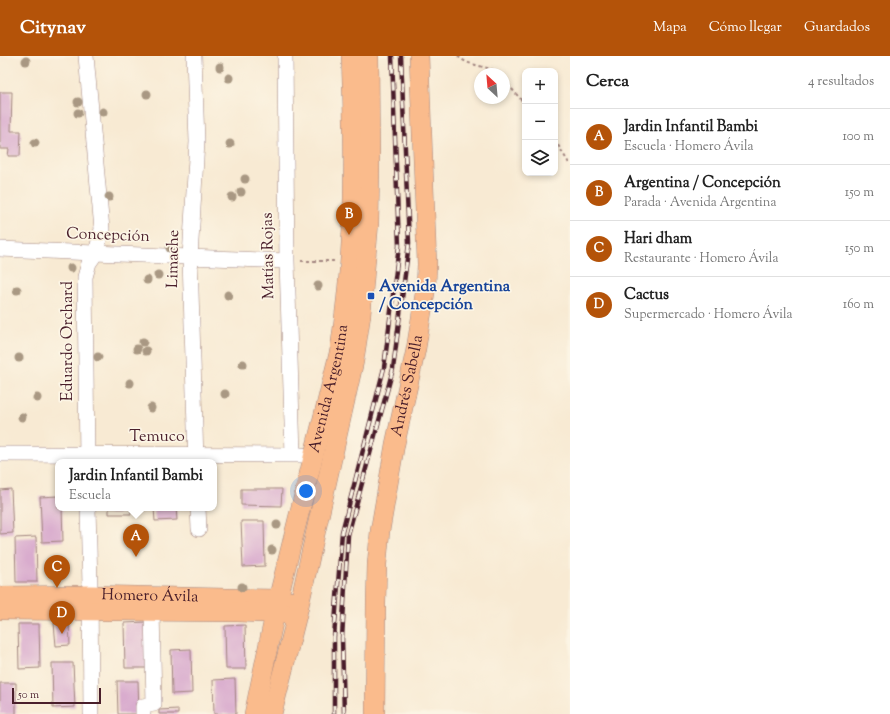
<!DOCTYPE html>
<html lang="es">
<head>
<meta charset="utf-8">
<style>
  body { margin:0; font-family:"Sorts Mill Goudy",serif; background:#f6f6f6; color:#222 }
  .controls { position:absolute; right:12px; top:12px; display:grid; overflow:hidden; border-radius:8px; box-shadow:0 2px 6px #0003 }
  .controls button { width:36px; height:36px; display:grid; place-items:center; padding:0; border:0; border-bottom:1px solid #e0e0e0; background:#fff; color:#222; font:20px sans-serif }
  .compass { position:absolute; left:474px; top:12px; width:36px; height:36px; border-radius:50%; background:#fff; box-shadow:0 2px 6px #0003; rotate:334deg }
  .scale { position:absolute; left:12px; bottom:10px; width:89px; box-sizing:border-box; padding-left:4px; border:2px solid #4a1f2b; border-top:0; font-size:11px; line-height:14px; white-space:nowrap; color:#4a1f2b; -webkit-text-stroke:3px #fcf5e5; paint-order:stroke }
  .you { position:absolute; left:306px; top:435px; width:14px; height:14px; margin:-10px; border:3px solid #fff; border-radius:50%; background:#1a73e8; box-shadow:0 0 0 6px #1a73e833 }
  .badge { display:grid; place-items:center; width:26px; height:26px; border-radius:50%; background:#b45309; color:#fff; font-size:13px; font-weight:700 }
  .pin { position:absolute; translate:-50% -33px; filter:drop-shadow(0 1px 2px #0008) }
  .pin::after { content:''; position:absolute; top:21px; width:14px; height:12px; background:inherit; clip-path:polygon(0 0,100% 0,50% 100%) }
  .popup { position:absolute; left:55px; top:403px; width:162px; height:52px; box-sizing:border-box; display:grid; place-content:center; border-radius:8px; background:#fff; filter:drop-shadow(0 1px 3px #0005); font-size:13px; white-space:nowrap; color:#767676 }
  .popup b { font-size:15px; color:#222 }
  .popup::after { content:''; position:absolute; left:50%; top:100%; margin-left:-8px; border:8px solid transparent; border-top-color:#fff }
  .list { margin:0; padding:0; list-style:none }
  h2 { display:flex; justify-content:space-between; align-items:center; height:52px; margin:0; padding:0 16px; font-size:17px }
  h2 small { font-size:13px; font-weight:400; color:#767676 }
  .list li { display:grid; grid-template-columns:26px 1fr auto; gap:12px; align-items:center; box-sizing:border-box; height:56px; padding:0 16px; border-top:1px solid #e0e0e0 }
  .list b { display:block; font-size:15px; white-space:nowrap }
  .list p { margin:0; font-size:13px; white-space:nowrap; color:#767676 }
  .list em { font-size:13px; font-style:normal; color:#767676 }
  .icon { flex:none; width:22px; height:22px; fill:none; stroke:currentColor; stroke-width:2; stroke-linecap:round; stroke-linejoin:round }
  .map { position:relative; flex:none; width:570px; height:658px; overflow:hidden }
  header { display:flex; align-items:center; gap:24px; box-sizing:border-box; height:56px; padding:0 20px; background:#b45309; color:#fff }
  header strong { font-size:19px }
  nav { display:flex; gap:22px; margin-inline-start:auto; font-size:14px }
  main { display:flex }
  aside { flex:1; background:#fff }
  .map>svg:first-child { display:block }
  .building { fill:#d9acce }
  .lines { fill:none; stroke-linecap:round; stroke-linejoin:round }
  .minor-casing { stroke:#a1847f; stroke-width:16 }
  .major-casing { stroke:#a1847f; stroke-width:20 }
  .path { stroke:#a1847f; stroke-width:2; stroke-dasharray:3 3; stroke-linecap:butt }
  .minor { stroke:#fff; stroke-width:15 }
  .major { stroke:#fabb8c; stroke-width:19 }
  .rail-casing { stroke:#4a1f2b; stroke-width:4.5 }
  .rail { stroke:#fcf5e5; stroke-width:3; stroke-dasharray:9; stroke-linecap:butt }
  .tree { fill:#a99883 }
  .transit-dot { fill:#1a4fb4; stroke:#fcf5e5; stroke-width:1.5 }
  .labels { text-anchor:middle; dominant-baseline:central; stroke-width:3.5; stroke-linejoin:round; paint-order:stroke }
  .street-label { font-size:16px; fill:#4a1f2b; stroke:#fcf5e5 }
  .transit-label { font-size:16px; font-weight:bold; fill:#164399; stroke:#fcf5e5; text-anchor:start }
</style>
</head>
<body>
<header>
<strong>Citynav</strong>
<nav><a>Mapa</a><a>Cómo llegar</a><a>Guardados</a></nav>
</header>
<main>
<div class="map">
<svg width="570" height="658" viewBox="0 0 570 658">
  <rect width="100%" height="100%" fill="#fcf5e5"/>
  <filter id="ink" filterUnits="userSpaceOnUse"><feTurbulence type="fractalNoise" baseFrequency=".025" numOctaves="2"/><feDisplacementMap in="SourceGraphic" scale="8" xChannelSelector="R" yChannelSelector="G"/><feConvolveMatrix kernelMatrix="1 2 1 2 8 2 1 2 1" color-interpolation-filters="sRGB"/></filter>
  <filter id="wash" filterUnits="userSpaceOnUse"><feTurbulence type="fractalNoise" baseFrequency=".012" numOctaves="4" result="noise"/><feDisplacementMap in="SourceGraphic" scale="16" xChannelSelector="R" yChannelSelector="G"/><feGaussianBlur stdDeviation="0.9" result="paint"/><feColorMatrix in="noise" values="0 0 0 0 0 0 0 0 0 0 0 0 0 0 0 0 0 1.4 0 .05"/><feComposite in="paint" operator="in"/></filter>
  <g filter="url(#wash)">
    <rect width="100%" height="100%" fill="#f8ead3"/>
    <g id="blocks">
      <path class="building" d="M0 36H12L11 75H21L20 100H8L9 93H0Z
        M11 433 13 477 0 478V434Z
        M241 433H282L281 450 241 449Z
        M58 440V452H62L63 485 42 486 40 441Z
        M109 452H131V458H109Z
        M154 452H176L177 464 155 465Z
        M241 465H264L265 510 243 511Z
        M36 481 37 526H16L15 482Z
        M146 566 148 612H125L124 567Z
        M54 567H69L70 589 56 590Z
        M18 568H39L40 612 19 613Z
        M245 569 246 613H226L225 570Z
        M191 593 192 637 172 638 171 594Z
        M52 607H73L75 651 53 652Z
        M235 623 236 658H214L213 624Z
        M117 625H138L139 658H118Z
        M0 627H16V658H0Z
        M178 653V658H159V654Z"/>
    </g>
  </g>
  <g filter="url(#ink)">
    <use href="#blocks" fill-opacity="0" stroke="#a1847f" stroke-width="1"/>
    <g class="lines">
      <defs>
        <path id="minor" d="M86 0 102 173 96 197 89 207 85 221 87 406
          M194 0 197 86 190 201 196 406
          M285 0 287 205 293 399
          M0 193 287 205
          M0 398 302 399
          M88 452 90 529 91 658
          M198 452 199 473
          M143 658V650L154 648 152 554"/>
        <g id="major">
          <path id="s1" d="M0 540 90 539 278 543 290 545"/>
          <path d="M0 554 238 556 286 558"/>
          <path id="s2" d="M254 658 278 543 340 293C347 244 352 193 353 142 354 95 353 47 351 0"/>
          <path d="M272 658 297 559 354 305 361 259 369 167 370 111 369 0"/>
          <path id="s3" d="M375 658 376 547 377 508 380 475 395 388 416 293 426 231 427 208 419 0"/>
        </g>
      </defs>
      <use href="#minor" class="minor-casing"/>
      <use href="#major" class="major-casing"/>
      <path class="path" d="M458 0C469 12 488 8 499 18
        M504 24 525 48
        M555 84 570 109
        M301 205H334"/>
      <use href="#minor" class="minor"/>
      <use href="#major" class="major"/>
      <defs>
        <path id="rail" d="M334 658V581L342 476 384 312 399 190 392 0
          M344 658 342 582 348 479 393 313 409 187 401 0"/>
      </defs>
      <use href="#rail" class="rail-casing"/>
      <use href="#rail" class="rail"/>
    </g>
    <g class="tree">
      <circle cx="26" cy="5" r="4.5"/>
      <circle cx="220" cy="11" r="4.5"/>
      <circle cx="229" cy="22" r="4.5"/>
      <circle cx="147" cy="38" r="4.5"/>
      <circle cx="78" cy="46" r="4.5"/>
      <circle cx="103" cy="56" r="4.5"/>
      <circle cx="78" cy="57" r="4.5"/>
      <circle cx="35" cy="87" r="4.5"/>
      <circle cx="230" cy="88" r="4.5"/>
      <circle cx="245" cy="123" r="4.5"/>
      <circle cx="241" cy="136" r="4.5"/>
      <circle cx="109" cy="141" r="4.5"/>
      <circle cx="232" cy="141" r="4.5"/>
      <circle cx="170" cy="192" r="4.5"/>
      <circle cx="71" cy="212" r="4.5"/>
      <circle cx="158" cy="219" r="4.5"/>
      <circle cx="147" cy="224" r="4.5"/>
      <circle cx="318" cy="230" r="4.5"/>
      <circle cx="17" cy="234" r="4.5"/>
      <circle cx="228" cy="239" r="4.5"/>
      <circle cx="69" cy="246" r="4.5"/>
      <circle cx="143" cy="286" r="4.5"/>
      <circle cx="137" cy="293" r="4.5"/>
      <circle cx="146" cy="295" r="4.5"/>
      <circle cx="98" cy="301" r="4.5"/>
      <circle cx="19" cy="302" r="4.5"/>
      <circle cx="243" cy="308" r="4.5"/>
      <circle cx="130" cy="327" r="4.5"/>
      <circle cx="225" cy="338" r="4.5"/>
      <circle cx="37" cy="342" r="4.5"/>
      <circle cx="151" cy="352" r="4.5"/>
      <circle cx="22" cy="361" r="4.5"/>
      <circle cx="277" cy="469" r="4.5"/>
      <circle cx="272" cy="494" r="4.5"/>
      <circle cx="242" cy="531" r="4.5"/>
    </g>
  </g>
  <rect class="transit-dot" x="367" y="236" width="8" height="8" rx="2"/>
  <g class="labels">
    <g class="street-label">
      <text transform="translate(108 180) rotate(2)">Concepción</text>
      <text transform="translate(269 200) rotate(-91)">Matías Rojas</text>
      <text transform="translate(174 203) rotate(-89)">Limache</text>
      <text transform="translate(68 285) rotate(-90)">Eduardo Orchard</text>
      <text stroke="none"><textPath href="#s3" startOffset="331">Andrés Sabella</textPath></text>
      <text stroke="none"><textPath href="#s2" startOffset="334">Avenida Argentina</textPath></text>
      <text x="157" y="381">Temuco</text>
      <text stroke="none"><textPath href="#s1" startOffset="150">Homero Ávila</textPath></text>
    </g>
    <g class="transit-label">
      <text x="379" y="231">Avenida Argentina<tspan x="379" dy="18">/ Concepción</tspan></text>
    </g>
  </g>
</svg>
<div class="controls">
<button>+</button>
<button>−</button>
<button><svg class="icon" aria-label="layers" viewBox="0 0 24 24"><path d="M12 4l9 5-9 5-9-5zM3 14l9 5 9-5"/></svg></button>
</div>
<svg class="compass" viewBox="-18 -18 36 36"><path d="M0-13l5 13h-10z" fill="#e53935"/><path d="M0 13l5-13h-10z" fill="#767676"/></svg>
<div class="scale">50 m</div>
<div class="you"></div>
<div class="pin badge" style="left:136px;top:501px">A</div>
<div class="popup"><b>Jardin Infantil Bambi</b>Escuela</div>
<div class="pin badge" style="left:349px;top:179px">B</div>
<div class="pin badge" style="left:57px;top:532px">C</div>
<div class="pin badge" style="left:62px;top:578px">D</div>
</div>
<aside>
<h2>Cerca<small>4 resultados</small></h2>
<ul class="list">
<li><span class="badge">A</span><div><b>Jardin Infantil Bambi</b><p>Escuela · Homero Ávila</p></div><em>100 m</em></li>
<li><span class="badge">B</span><div><b>Argentina / Concepción</b><p>Parada · Avenida Argentina</p></div><em>150 m</em></li>
<li><span class="badge">C</span><div><b>Hari dham</b><p>Restaurante · Homero Ávila</p></div><em>150 m</em></li>
<li><span class="badge">D</span><div><b>Cactus</b><p>Supermercado · Homero Ávila</p></div><em>160 m</em></li>
</ul>
</aside>
</main>
</body>
</html>
